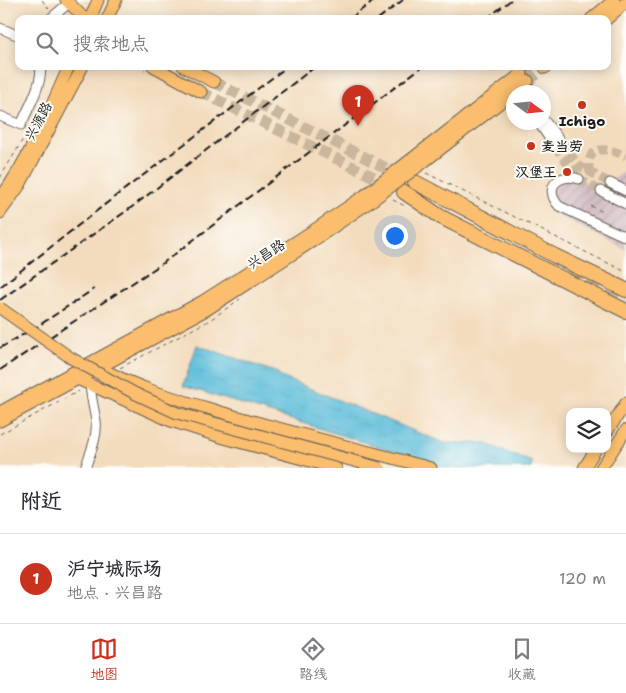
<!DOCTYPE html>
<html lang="zh">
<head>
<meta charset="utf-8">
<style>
  body { margin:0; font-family:"Shantell Sans","LXGW WenKai TC",sans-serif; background:#f7f7f7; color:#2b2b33 }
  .controls { position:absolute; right:15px; bottom:15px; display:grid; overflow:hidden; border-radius:10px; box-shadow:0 2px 12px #0003 }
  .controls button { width:45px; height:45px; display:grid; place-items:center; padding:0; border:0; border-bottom:1px solid #e1e1e2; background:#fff; color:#2b2b33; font:25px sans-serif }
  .compass { position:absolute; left:506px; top:85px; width:45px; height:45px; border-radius:50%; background:#fff; box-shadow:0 2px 12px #0003; rotate:105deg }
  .you { position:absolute; left:394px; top:235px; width:18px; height:18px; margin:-12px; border:4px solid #fff; border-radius:50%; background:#1a73e8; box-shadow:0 0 0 8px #1a73e833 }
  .badge { display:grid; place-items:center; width:32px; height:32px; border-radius:50%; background:#c8321e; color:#fff; font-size:16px; font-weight:700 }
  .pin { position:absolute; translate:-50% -41px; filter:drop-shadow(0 1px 2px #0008) }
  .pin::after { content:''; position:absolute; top:26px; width:18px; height:15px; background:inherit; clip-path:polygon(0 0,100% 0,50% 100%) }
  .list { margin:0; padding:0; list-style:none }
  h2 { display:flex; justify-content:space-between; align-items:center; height:65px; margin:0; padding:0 20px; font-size:21px }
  h2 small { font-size:16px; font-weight:400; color:#7c7c81 }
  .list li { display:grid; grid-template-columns:32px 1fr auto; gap:15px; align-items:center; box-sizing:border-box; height:90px; padding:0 20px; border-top:1px solid #e1e1e2 }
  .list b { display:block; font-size:19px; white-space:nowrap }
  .list p { margin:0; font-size:16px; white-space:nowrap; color:#7c7c81 }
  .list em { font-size:16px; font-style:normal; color:#7c7c81 }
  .icon { flex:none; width:28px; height:28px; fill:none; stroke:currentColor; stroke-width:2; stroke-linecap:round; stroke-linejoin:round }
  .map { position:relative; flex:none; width:626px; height:468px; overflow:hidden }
  .search { position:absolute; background:#fff; box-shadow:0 2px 12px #0003; left:15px; right:15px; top:15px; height:55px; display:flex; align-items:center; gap:12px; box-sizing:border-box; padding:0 18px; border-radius:10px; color:#7c7c81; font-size:19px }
  .sheet { height:155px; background:#fff }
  nav { display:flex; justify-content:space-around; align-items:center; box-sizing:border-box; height:70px; border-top:1px solid #e1e1e2; background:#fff; font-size:14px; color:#7c7c81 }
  nav a { display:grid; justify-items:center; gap:2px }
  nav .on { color:#c8321e }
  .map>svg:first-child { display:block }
  .industrial { fill:url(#industrial-furrows) }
  .water { fill:url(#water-ripples); stroke:#3b6c7a }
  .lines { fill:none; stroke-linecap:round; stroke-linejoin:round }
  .minor-tunnel { stroke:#c8b69d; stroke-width:9; stroke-dasharray:9 4.5; stroke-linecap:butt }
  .major-tunnel { stroke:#c8b69d; stroke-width:11; stroke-dasharray:11 5.5; stroke-linecap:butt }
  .highway-tunnel { stroke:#c8b69d; stroke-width:14; stroke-dasharray:14 7; stroke-linecap:butt }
  .minor-casing { stroke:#675f54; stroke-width:11 }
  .major-casing { stroke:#675f54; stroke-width:13 }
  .highway-casing { stroke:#675f54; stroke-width:16 }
  .path { stroke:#675f54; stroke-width:1; stroke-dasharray:4 4; stroke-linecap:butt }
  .minor { stroke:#fff; stroke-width:9 }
  .major { stroke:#fabe6e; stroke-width:11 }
  .highway { stroke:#fabe6e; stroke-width:14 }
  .rail { stroke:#1c1c1c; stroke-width:2; stroke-dasharray:8 4; stroke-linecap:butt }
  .major-bridge-casing { stroke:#675f54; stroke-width:13; stroke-linecap:butt }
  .major-bridge { stroke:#fabe6e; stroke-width:11 }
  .poi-dot { fill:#c8321e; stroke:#fdfcf7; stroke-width:2 }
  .labels { text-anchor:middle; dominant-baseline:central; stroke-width:4; stroke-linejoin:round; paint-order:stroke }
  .street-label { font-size:14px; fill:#1c1c1c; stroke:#fdfcf7 }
  .poi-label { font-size:14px; font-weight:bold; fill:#1c1c1c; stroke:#fdfcf7 }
</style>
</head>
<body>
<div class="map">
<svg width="626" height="468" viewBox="0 0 626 468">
  <defs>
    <pattern id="industrial-furrows" width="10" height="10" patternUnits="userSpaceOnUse" patternTransform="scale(1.25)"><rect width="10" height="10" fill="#d2bec4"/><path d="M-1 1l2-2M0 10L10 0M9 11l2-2" fill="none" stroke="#b4a3a8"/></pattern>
    <pattern id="water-ripples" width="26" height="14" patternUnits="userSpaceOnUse" patternTransform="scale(1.25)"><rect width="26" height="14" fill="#5abcd9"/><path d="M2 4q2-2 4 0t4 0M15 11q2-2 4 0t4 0" fill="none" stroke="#4ea1ba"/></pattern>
  </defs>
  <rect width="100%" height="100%" fill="#fdfcf7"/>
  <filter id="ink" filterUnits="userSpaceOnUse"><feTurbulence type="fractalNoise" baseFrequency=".02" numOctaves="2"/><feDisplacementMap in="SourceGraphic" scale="10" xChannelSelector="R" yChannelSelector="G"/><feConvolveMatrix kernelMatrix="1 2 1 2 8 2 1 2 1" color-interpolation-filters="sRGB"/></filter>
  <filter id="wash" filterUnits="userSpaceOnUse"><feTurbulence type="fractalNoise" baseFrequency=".0096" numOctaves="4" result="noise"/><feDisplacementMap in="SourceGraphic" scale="20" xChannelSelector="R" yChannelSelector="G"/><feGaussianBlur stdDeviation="1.12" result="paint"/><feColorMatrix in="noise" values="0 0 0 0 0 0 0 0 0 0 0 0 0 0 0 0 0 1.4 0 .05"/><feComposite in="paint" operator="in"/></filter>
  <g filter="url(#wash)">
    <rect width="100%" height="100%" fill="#f3dcbd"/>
    <path class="industrial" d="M626 170V250L554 213 549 198 552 184 561 173 580 178 598 191Z"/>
    <path class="water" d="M197 345 278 373 279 376 444 443H484L532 462 531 468H447L183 386Z"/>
  </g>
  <g filter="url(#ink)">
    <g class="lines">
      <path class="minor-tunnel" d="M561 142 579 166 610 183
        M555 146 579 179 601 191
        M590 173C584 144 607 147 626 156"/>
      <path class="major-tunnel" d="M522 73 530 66
        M528 81 545 68
        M214 82 402 176
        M201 92 390 185"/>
      <path class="highway-tunnel" d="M568 273 626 300"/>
      <defs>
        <path id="minor" d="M50 19 69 3
          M0 28 19 36
          M0 116 21 125C27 110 44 82 40 66
          M544 120 561 142
          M538 122 555 146
          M579 179C558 172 543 188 559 206L626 237
          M610 183 626 191
          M601 191 626 204
          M85 468C90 454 98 436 96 421 94 409 91 397 90 385"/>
        <path id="major" d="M66 0 85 19
          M90 19 98 0
          M107 19 116 0
          M591 19 614 0
          M607 19 626 2
          M153 66 201 92
          M183 66 214 82
          M545 68 547 66
          M418 154 522 73
          M424 162 528 81
          M0 199C29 158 49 112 69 66
          M0 213 20 185 83 66
          M99 367C138 389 181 400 224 413 293 433 362 450 431 468
          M73 377 171 421 224 438 336 468
          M0 412 203 301 311 232 365 195
          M0 421 208 309 316 239 370 202
          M607 432 626 403
          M584 468 596 449
          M601 468 626 430"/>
        <path id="highway" d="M415 182 555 256 626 290
          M404 192 441 217 626 311"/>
      </defs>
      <use href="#minor" class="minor-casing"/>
      <use href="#major" class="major-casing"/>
      <use href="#highway" class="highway-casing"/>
      <path class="path" d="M42 0 49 9
        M137 66 145 70
        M426 173 626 272
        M0 178 32 124
        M393 200 407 207
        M591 206 603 212
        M120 368 210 320 240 299
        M0 434 79 391"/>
      <use href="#minor" class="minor"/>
      <use href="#major" class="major"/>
      <use href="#highway" class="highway"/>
      <path class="rail" d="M350 19 374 0
        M378 19 403 0
        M486 19 511 0
        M0 287 117 195 288 66
        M0 300 132 207 316 66
        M0 348 38 326 94 289
        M0 370 163 263 423 66"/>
      <defs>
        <path id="major-bridge" d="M365 195 418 154
          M370 202 424 162
          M0 308 71 358 134 393 177 413 380 468"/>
      </defs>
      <use href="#major-bridge" class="major-bridge-casing"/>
      <use href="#major-bridge" class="major-bridge"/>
    </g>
  </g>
  <g class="poi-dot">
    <circle cx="582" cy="105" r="5"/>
    <circle cx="531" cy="146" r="5"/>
    <circle cx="567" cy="172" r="5"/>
  </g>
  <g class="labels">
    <g class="street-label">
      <text transform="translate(38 121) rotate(-62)">兴源路</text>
      <text transform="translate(266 254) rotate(-33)">兴昌路</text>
    </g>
    <g class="poi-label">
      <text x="582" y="121">Ichigo</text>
      <text x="541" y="146" text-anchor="start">麦当劳</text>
      <text x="557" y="172" text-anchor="end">汉堡王</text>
    </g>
  </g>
</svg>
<div class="controls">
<button><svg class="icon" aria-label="layers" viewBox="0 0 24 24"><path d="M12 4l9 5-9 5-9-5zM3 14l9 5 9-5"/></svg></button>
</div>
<svg class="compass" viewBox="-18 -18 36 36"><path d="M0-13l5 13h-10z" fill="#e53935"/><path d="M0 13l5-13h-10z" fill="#7c7c81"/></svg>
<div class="you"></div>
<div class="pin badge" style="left:358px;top:126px">1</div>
<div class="search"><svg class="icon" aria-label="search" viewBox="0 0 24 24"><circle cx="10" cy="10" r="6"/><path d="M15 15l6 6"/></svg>搜索地点</div>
</div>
<section class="sheet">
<h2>附近<small></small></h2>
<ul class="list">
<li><span class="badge">1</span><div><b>沪宁城际场</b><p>地点 · 兴昌路</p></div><em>120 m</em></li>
</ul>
</section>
<nav>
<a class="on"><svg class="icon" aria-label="map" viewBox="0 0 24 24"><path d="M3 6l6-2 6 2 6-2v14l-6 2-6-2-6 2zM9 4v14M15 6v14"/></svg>地图</a>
<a><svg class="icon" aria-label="directions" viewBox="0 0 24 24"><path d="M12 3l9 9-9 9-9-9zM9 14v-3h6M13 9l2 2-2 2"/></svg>路线</a>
<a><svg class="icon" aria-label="saved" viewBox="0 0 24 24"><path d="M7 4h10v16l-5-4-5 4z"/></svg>收藏</a>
</nav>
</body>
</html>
